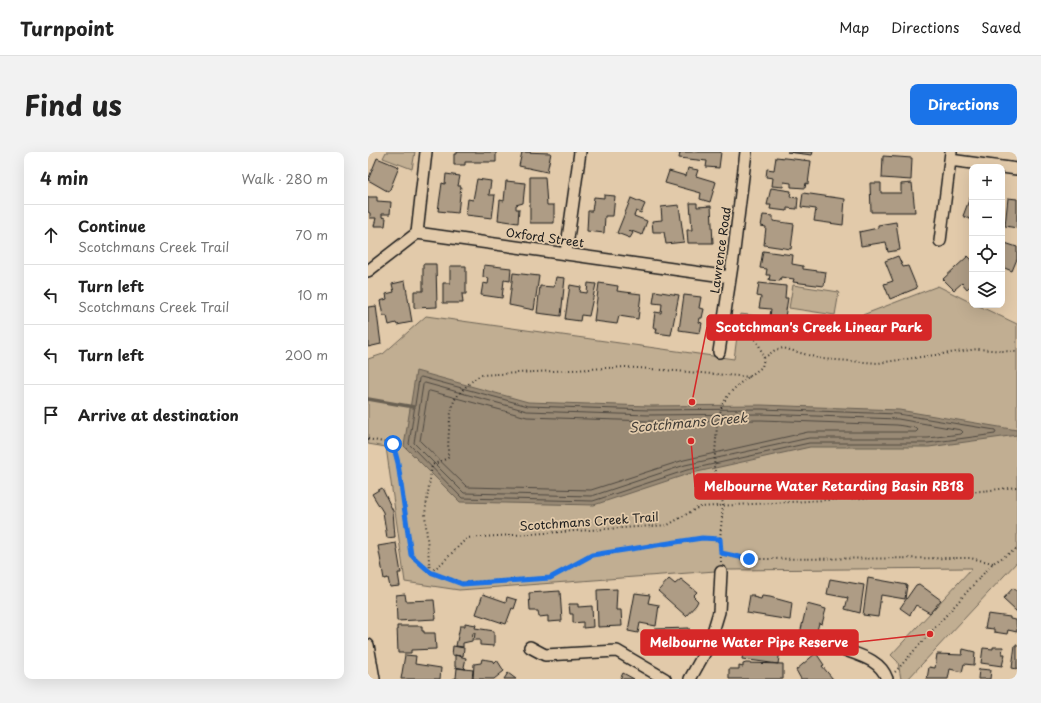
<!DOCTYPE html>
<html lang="en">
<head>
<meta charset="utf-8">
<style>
  body { margin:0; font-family:"Playpen Sans",sans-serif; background:#f2f2f2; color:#222 }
  .controls { position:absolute; right:12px; top:12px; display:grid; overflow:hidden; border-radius:8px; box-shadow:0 4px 16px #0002 }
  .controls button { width:36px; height:36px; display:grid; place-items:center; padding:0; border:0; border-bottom:1px solid #e0e0e0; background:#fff; color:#222; font:20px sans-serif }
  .stop { position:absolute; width:12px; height:12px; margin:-9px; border:3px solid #1a73e8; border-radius:50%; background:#fff }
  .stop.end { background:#1a73e8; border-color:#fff; box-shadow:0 1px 4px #0008 }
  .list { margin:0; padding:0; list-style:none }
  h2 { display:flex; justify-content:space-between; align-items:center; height:52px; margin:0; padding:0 16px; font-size:17px }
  h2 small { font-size:13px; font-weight:400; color:#767676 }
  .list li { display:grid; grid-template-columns:26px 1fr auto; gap:12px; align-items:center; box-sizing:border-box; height:60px; padding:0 16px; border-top:1px solid #e0e0e0 }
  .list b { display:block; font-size:15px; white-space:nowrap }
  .list p { margin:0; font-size:13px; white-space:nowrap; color:#767676 }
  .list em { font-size:13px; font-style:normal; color:#767676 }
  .icon { flex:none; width:22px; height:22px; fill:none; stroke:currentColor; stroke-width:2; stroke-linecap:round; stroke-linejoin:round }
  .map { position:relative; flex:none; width:649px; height:527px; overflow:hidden; border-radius:8px }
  header { display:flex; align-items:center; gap:24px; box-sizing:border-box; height:56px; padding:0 20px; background:#fff; border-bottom:1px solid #e0e0e0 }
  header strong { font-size:19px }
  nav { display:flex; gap:22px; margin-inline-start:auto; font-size:14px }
  .intro { display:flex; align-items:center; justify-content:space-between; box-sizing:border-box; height:96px; padding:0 24px }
  h1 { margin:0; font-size:28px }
  .button { padding:10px 18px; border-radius:8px; background:#1a73e8; color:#fff; font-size:14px; font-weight:700 }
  main { display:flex; gap:24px; padding:0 24px }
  aside { flex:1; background:#fff; border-radius:8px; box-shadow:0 4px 16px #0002 }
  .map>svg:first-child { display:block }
  .green { fill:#c1ae92; stroke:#6e6557 }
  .water { fill:#998a75; stroke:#675e51 }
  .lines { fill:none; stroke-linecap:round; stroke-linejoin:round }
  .shore { stroke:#4e4840; stroke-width:1 }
  .stream { stroke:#675e51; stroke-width:3.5 }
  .building { fill:#ae9c85; stroke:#1c1c1c }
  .street-casing { stroke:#1c1c1c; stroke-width:14 }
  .path { stroke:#1c1c1c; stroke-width:2; stroke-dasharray:1 3; stroke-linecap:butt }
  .street { stroke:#e2caaa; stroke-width:11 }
  .route { stroke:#1a73e8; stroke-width:5 }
  .labels { text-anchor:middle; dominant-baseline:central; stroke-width:3.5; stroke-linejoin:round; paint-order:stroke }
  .street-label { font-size:12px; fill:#1c1c1c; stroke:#e2caaa }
  .water-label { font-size:13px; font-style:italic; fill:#423d37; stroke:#e2caaa }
  .leader { fill:none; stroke:#d62828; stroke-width:1.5 }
  .callout-dot { fill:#d62828; stroke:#e2caaa; stroke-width:1.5 }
  .callout { fill:#d62828; stroke:#d62828; stroke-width:1.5 }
  .callout-label { font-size:13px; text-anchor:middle; font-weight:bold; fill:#fff }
</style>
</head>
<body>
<header>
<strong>Turnpoint</strong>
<nav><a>Map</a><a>Directions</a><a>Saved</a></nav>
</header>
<div class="intro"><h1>Find us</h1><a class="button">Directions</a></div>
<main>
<aside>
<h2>4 min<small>Walk · 280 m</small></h2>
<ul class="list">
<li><svg class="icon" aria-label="ahead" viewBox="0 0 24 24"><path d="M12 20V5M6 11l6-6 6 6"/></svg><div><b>Continue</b><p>Scotchmans Creek Trail</p></div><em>70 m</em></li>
<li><svg class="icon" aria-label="left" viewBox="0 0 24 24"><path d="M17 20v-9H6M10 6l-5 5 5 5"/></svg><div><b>Turn left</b><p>Scotchmans Creek Trail</p></div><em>10 m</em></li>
<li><svg class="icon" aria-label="left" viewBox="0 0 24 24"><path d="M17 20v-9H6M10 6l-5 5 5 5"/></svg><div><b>Turn left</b></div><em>200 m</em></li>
<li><svg class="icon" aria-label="arrive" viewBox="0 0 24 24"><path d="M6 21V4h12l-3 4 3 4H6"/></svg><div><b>Arrive at destination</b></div></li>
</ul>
</aside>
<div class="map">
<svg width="649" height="527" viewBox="0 0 649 527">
  <rect width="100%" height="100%" fill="#e2caaa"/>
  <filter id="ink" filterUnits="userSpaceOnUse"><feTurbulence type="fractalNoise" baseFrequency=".025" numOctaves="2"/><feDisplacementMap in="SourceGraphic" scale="8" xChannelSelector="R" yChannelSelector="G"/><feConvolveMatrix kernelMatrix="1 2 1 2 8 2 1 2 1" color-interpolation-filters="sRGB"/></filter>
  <g filter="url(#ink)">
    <path class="green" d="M18 0H47L44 17 15 6Z
      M425 133 471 140 467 163 421 156Z
      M570 134 604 151V153H609L649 172V410L540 527H533L530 510 523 503 604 416 361 418 91 438 37 430 18 295 0 292V207L15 202 58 164 366 207 372 162 470 173 472 168 479 169Z"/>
    <path class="water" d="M48 219 160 250 281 254 393 253 531 258 649 278V283L561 295H442L320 322 226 353 92 350 36 294Z"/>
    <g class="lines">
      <path class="shore" d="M53 225 160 254 281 258 393 257 530 262 627 278 628 280 627 282 560 291H441L319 318 225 349 94 346 41 292 51 227Z
        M57 231 159 259 281 263 393 262 530 267 593 278 595 280 593 282 560 286H441L317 313 224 344 96 341 46 291 55 233Z
        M62 239 159 265 281 269 393 268 529 273 548 276 550 278 548 280H440L316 308 223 338 99 335 52 289 60 240Z"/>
      <path class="stream" d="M0 247 46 255"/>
    </g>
    <path class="building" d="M89 0H128V10H97V13H86V2H89Z
      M154 0 183 1 179 20 151 14Z
      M302 0H353L351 16 338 15 339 9 311 6 312 1Z
      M419 0H445L444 3Z
      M515 4 544 6 543 28 514 26Z
      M408 5 443 9 440 32 438 31 437 36 423 35V31L416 30 415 35 404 34 405 26 398 25 399 17 406 18Z
      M9 6 31 15 21 40 0 28Z
      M320 16 330 18 328 24 348 30 342 50 332 47 333 41 297 31 301 19 318 24Z
      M78 22 92 24 90 34H93L90 61 70 59 74 31 77 32Z
      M162 25H177L179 53H186V71H162Z
      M109 27 123 29 121 43H127L124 66 98 63 100 47 105 48Z
      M138 29 157 31 155 51 148 53V57H151L150 71 130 68 132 48 136 49Z
      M502 31H513V41H533V32L544 31 547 60H503Z
      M403 36 423 39 422 45 430 46 429 57 419 56V59L402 57 403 53H399Z
      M604 40V68L595 64Z
      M435 41 477 47 475 73 446 69 448 57 433 55Z
      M236 43 247 44 245 64H237L236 81 219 79 220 59H224L226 45 236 46Z
      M0 45H9V49L23 50 22 62H14V65L18 66 17 74H6L8 66H2V61L0 60Z
      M263 46 277 52 273 61 268 59 266 64 279 69 274 83 261 78 265 81 262 86 249 81Z
      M640 46 649 47V76L637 74Z
      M322 51H329V55L343 54 345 91H320L319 78H324Z
      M311 53 316 90 298 92 296 80H285L284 69 294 68 293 55Z
      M395 63 405 64V69L426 72 423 97 396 93 398 75 393 74Z
      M528 70 532 98 520 100 518 90 493 94 491 80 510 76V73Z
      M634 90 649 95V107L644 119 634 115Z
      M395 99 425 103 424 112 435 114V117L458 120 456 134 425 130 426 127 413 125 412 129 401 128 402 123H398L399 117 392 116Z
      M530 104 535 115 540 114 549 136 522 147 516 132 525 129 517 109Z
      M600 104 604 108V132L599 137 594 131 586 138 575 127Z
      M55 112H68L69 155 46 156V139H55Z
      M116 113 143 116 142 129 136 128 134 146 113 143 115 131 120 132 121 126 115 125Z
      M82 114H98V142H94L95 151H75V131H82Z
      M145 121 171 124 166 158 141 153Z
      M188 125 197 126 193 164 169 161 172 134 186 135Z
      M37 129 44 170 29 173 28 171 21 173 19 164H15L12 149 19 147 18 142 26 140 24 132Z
      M220 131 228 132 221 164 213 163 212 169 197 167 202 133 213 135 212 140 219 141Z
      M231 131 250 134 249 139 273 142 270 167 251 164 249 172 226 169Z
      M391 131 418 134 417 146H420L417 165 402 164 403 157 391 156 393 145 389 144Z
      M287 139 311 143 303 183 288 181 289 176H285L287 160 293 161 294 152 285 151Z
      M316 143 333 145 331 156 336 157 334 166H332L331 170 334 171 332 181 311 178Z
      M8 154 13 192 0 195V155Z
      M14 336 25 359 27 385 19 386 15 360 4 342Z
      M28 391 33 421H30L32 434 22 435 20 426 16 427 10 394Z
      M500 426 539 433 537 447 513 443 510 465 495 463Z
      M301 427 307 432 313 427 329 440 325 444 330 449 328 453 318 464 290 439Z
      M462 427 496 433 492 461 477 457 480 446 459 442Z
      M551 432 573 448 562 461 548 453 542 463 532 456 548 433Z
      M645 436 649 439V460L635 447Z
      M249 437 248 458H253L254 474 230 475 229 438Z
      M192 439 194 469 180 470V464L171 465 170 459H162L161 441Z
      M267 441 282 443 280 451 291 453 288 474 272 471 270 481 260 479Z
      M37 442 38 449 66 448 68 467 29 469 28 443Z
      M115 442 138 450 139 445 149 448 146 457 144 456 138 472 108 462Z
      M382 443H386L385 445 393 447 394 444 402 445 424 451 422 468 379 461Z
      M201 452H210V455L224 454 225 475 215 476V470L205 471V462H202Z
      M439 452 458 457 454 472 451 471 446 490 431 486Z
      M620 462 642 465V467L648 468 649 480 640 478 639 482 626 480V477L617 476Z
      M97 471 108 473 107 476 126 479V494L112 493V488H106L107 481H105L104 489 95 491V495L88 494 92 474H97Z
      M29 474H54V479H56V481H67L68 497 43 498V501H30Z
      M321 476 322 490H319V494L308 495 307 490 287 491V477Z
      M401 481 421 483 420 492 409 491 408 497 412 498 410 512 374 507 377 489 393 491 394 488 400 489Z
      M647 493H649V517L644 516Z
      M85 494 96 496 95 504 84 503Z
      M625 495H635L634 502H637L634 514 613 511 615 496 625 497Z
      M595 497 607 500 606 513 596 512 594 520 582 517 580 527H559L561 515 567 516 569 502 594 503Z
      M448 501 456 513 454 514 465 527H433L428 518Z
      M37 503 48 504 47 512 73 516 72 527H33Z
      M87 503 98 506 96 515 98 517 87 515Z
      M114 507 126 509V511L129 508 136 519 126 527H105L106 512 113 511Z
      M378 511 415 512V527H361V517H371V514L375 515V512Z
      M89 516 105 518 104 527H85L88 526Z
      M611 517 623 518 622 527H610Z
      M140 521 148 527H136Z
      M255 521 266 527H252Z"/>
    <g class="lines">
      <defs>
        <path id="street" d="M582 8 633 15
          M634 15 649 17
          M49 81 58 0
          M572 89 583 0
          M198 101 212 0
          M0 119 49 81 362 125
          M351 200 365 107 378 0
          M0 493 6 527
          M162 495 177 503 249 499 297 527
          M477 498C494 504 513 509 519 527
          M322 527 341 493 351 460 353 420"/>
      </defs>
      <use href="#street" class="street-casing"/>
      <path class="path" d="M396 206 407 198 415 196 454 207 510 211 610 197 649 200
        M0 287 25 292 30 311 43 403 62 420 73 412 99 386 300 373 331 355 513 345 614 339 649 335
        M352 387 334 386 224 403 182 426 94 431 62 420 57 362 64 313 80 306C80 291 81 262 86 249 90 241 106 226 113 223L257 215 383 225
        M353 401 381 407 602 406 625 411
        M353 410 352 387 355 353 351 330 346 316 349 274 354 253 361 242 371 232 394 215 396 206 391 193 375 171 366 170
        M527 520 625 411 649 397"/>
      <use href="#street" class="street"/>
    </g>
  </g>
  <g class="lines" filter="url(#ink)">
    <path class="route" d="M25 292 30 311 43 403 62 420 94 432 182 426 224 403 334 386 352 387 353 401 381 407"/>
  </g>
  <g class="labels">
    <g class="street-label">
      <text transform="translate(177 85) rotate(8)">Oxford Street</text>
      <text transform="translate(352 98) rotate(-82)">Lawrence Road</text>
      <text transform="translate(221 369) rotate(-4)">Scotchmans Creek Trail</text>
    </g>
    <g class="water-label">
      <text transform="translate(320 270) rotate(-5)">Scotchmans Creek</text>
    </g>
  </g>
  <path class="leader" d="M324 250L339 175M323 289L327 335M562 482L490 490"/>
  <g class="callout-dot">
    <circle cx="324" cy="250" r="4"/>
    <circle cx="323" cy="289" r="4"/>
    <circle cx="562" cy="482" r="4"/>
  </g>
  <g class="callout">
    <rect x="339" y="163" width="224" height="25" rx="4"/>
    <rect x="327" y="322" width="278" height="25" rx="4"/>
    <rect x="273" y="478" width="217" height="25" rx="4"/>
  </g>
  <g class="callout-label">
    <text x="451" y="180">Scotchman's Creek Linear Park</text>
    <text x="466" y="339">Melbourne Water Retarding Basin RB18</text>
    <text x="381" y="495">Melbourne Water Pipe Reserve</text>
  </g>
</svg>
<div class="controls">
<button>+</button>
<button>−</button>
<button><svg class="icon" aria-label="locate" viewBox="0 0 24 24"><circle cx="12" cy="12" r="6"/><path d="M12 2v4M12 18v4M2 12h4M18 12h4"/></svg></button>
<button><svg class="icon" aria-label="layers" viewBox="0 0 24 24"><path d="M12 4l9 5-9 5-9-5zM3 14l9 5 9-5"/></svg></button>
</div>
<div class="stop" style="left:25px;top:292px"></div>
<div class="stop end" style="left:381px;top:407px"></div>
</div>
</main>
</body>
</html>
